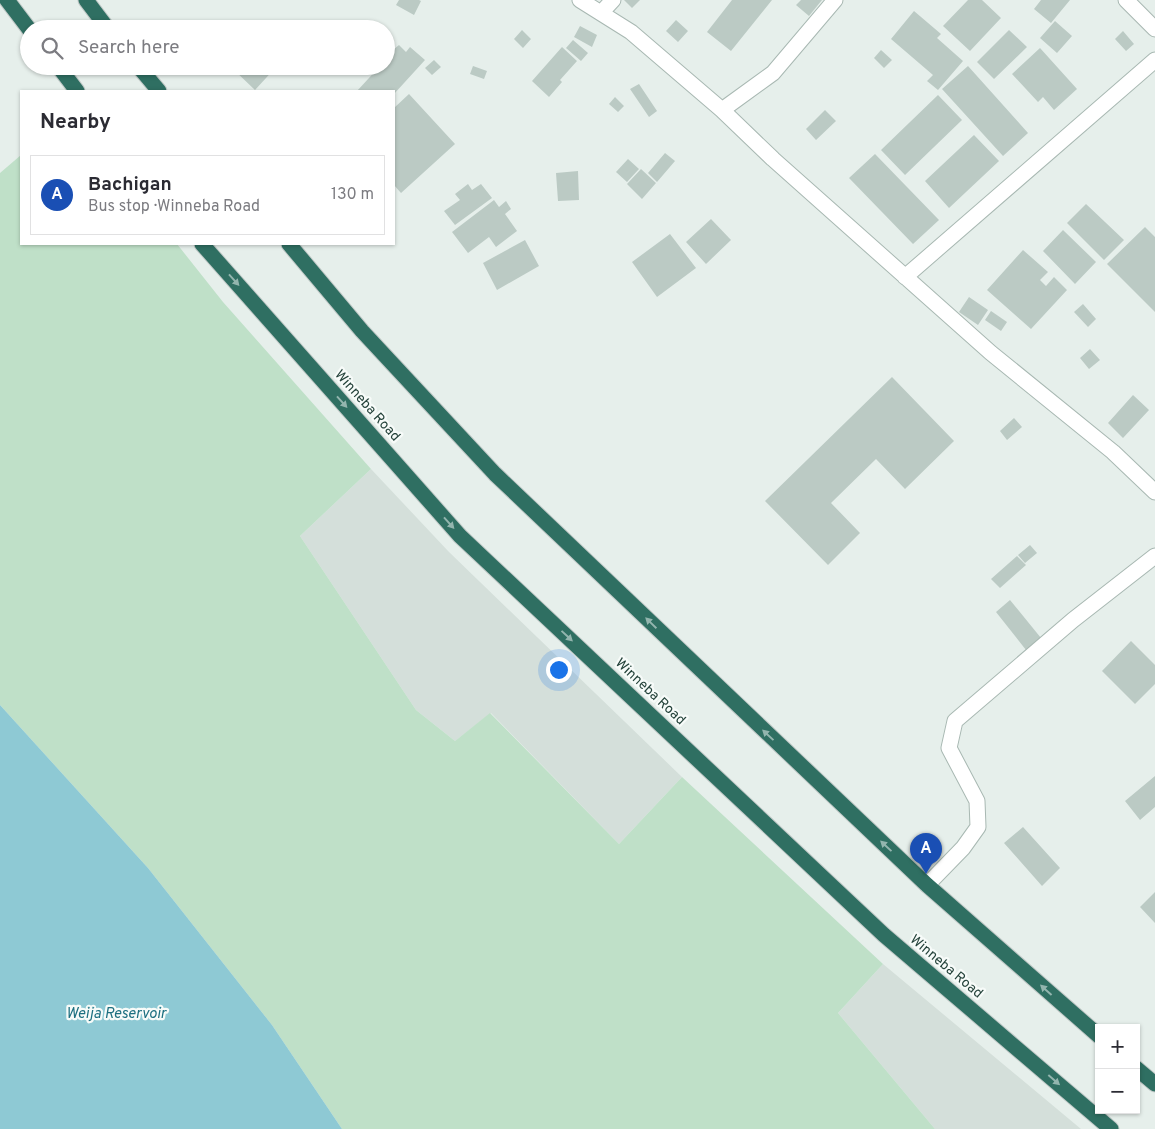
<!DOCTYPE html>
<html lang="en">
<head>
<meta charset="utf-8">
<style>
  body { margin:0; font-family:Overpass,sans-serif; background:#f7f7f7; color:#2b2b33 }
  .controls { position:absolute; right:15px; bottom:15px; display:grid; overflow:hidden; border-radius:0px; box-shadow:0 1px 4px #0004 }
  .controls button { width:45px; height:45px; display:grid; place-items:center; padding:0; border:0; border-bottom:1px solid #e1e1e2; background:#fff; color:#2b2b33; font:25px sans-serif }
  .you { position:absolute; left:558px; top:669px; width:18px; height:18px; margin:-12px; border:4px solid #fff; border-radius:50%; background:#1a73e8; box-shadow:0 0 0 8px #1a73e833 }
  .badge { display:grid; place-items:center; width:32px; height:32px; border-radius:50%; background:#b45309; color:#fff; font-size:16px; font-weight:700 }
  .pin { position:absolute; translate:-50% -41px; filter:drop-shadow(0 1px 2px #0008) }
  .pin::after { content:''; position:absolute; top:26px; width:18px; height:15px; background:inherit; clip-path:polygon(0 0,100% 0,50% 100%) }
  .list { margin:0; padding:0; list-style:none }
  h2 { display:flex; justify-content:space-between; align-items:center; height:65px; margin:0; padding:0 20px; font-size:21px }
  h2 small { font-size:16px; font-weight:400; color:#7c7c81 }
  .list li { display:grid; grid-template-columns:32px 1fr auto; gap:15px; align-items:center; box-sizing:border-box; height:80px; margin:0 10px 10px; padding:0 10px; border:1px solid #e1e1e2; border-radius:0px }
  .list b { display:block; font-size:19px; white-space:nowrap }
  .list p { margin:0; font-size:16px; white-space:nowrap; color:#7c7c81 }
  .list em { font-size:16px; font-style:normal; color:#7c7c81 }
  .icon { flex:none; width:28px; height:28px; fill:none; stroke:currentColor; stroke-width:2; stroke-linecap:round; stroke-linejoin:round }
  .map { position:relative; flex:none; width:1155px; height:1129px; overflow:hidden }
  .search { position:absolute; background:#fff; box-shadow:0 1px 4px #0004; left:20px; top:20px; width:375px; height:55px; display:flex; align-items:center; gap:12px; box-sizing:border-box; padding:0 18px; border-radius:28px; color:#7c7c81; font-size:19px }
  .panel { position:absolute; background:#fff; box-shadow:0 1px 4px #0004; left:20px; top:90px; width:375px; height:155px; border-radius:0px }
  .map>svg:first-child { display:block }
  .built { fill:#d4dfda }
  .green { fill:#bfe0c8 }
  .water { fill:#8ec9d4 }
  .building { fill:#bbcac4 }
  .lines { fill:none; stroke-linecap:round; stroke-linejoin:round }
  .minor-casing { stroke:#a8b8b2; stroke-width:17 }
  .highway-casing { stroke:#c2cac8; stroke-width:17 }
  .minor { stroke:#fff; stroke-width:15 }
  .highway { stroke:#2f6f62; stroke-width:15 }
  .oneway { fill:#93b5ae }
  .labels { text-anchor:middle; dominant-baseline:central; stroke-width:4.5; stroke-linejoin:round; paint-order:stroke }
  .street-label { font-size:14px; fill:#24423a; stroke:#f7fbf9 }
  .water-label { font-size:15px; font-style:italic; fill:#1c6f80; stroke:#f7fbf9 }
</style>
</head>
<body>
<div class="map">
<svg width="1155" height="1129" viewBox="0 0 1155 1129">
  <rect width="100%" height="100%" fill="#e6efeb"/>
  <path class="built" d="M371 469 449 552 682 777 619 844 491 713 455 741 416 710 300 536Z
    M883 964 1081 1129H935L838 1013Z"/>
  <path class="green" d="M21 155V244H177L223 302 371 469 300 536 416 710 455 741 490 713 619 844 682 777 883 964 838 1013 935 1129H342L272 1025 148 868 0 705V173Z"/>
  <path class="water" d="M0 705 148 868 272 1025 342 1129H0Z"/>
  <path class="building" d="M399 0H419L421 1 414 15 396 5Z
    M624 0H640L632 8Z
    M732 0H772L731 51 707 32Z
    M801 0H822L809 16 796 5Z
    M968 0H982L1001 18 970 51 943 26Z
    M1041 0H1070L1051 23 1034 9Z
    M914 11 941 34 937 38 963 61 938 90 927 81 933 75 891 39Z
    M676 20 688 31 678 42 666 31Z
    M277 21 286 29H270Z
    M1055 21 1072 36 1057 53 1040 38Z
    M580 26 597 35 592 47 574 37Z
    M522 30 531 39 523 48 514 39Z
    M1009 30 1027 47 994 79 977 62Z
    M1123 31 1134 44 1126 51 1115 39Z
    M573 40 588 53 581 61 566 48Z
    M386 44 393 50 399 45 406 52 410 47 425 60 394 94V91H357L380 66H386Z
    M562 47 577 61 560 80 562 82 549 97 532 81Z
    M1040 48 1077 89 1054 110 1043 97 1038 102 1012 74Z
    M881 50 892 60 884 68 874 58Z
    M434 60 441 67 432 75 425 68Z
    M235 66H277L255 90 233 69Z
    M310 66H328L318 75Z
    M473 66 487 71 484 79 470 74Z
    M968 66 1028 133 1003 156 942 89Z
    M639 84 657 111 649 117 630 89Z
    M409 94 455 144 401 193 394 185V108Z
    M938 95 962 120 905 175 881 150Z
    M615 97 624 106 618 112 609 104Z
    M825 110 836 121 816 140 806 129Z
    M974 135 999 161 949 208 925 181Z
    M665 153 675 161 657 182 648 173Z
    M875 154 939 220 913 244 849 178Z
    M628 159 639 169 627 182 616 172Z
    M641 169 656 183 642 199 627 184Z
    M578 171 579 200 558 201 556 173Z
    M468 184 472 190 481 184 492 198 455 225 444 211 460 200 455 194Z
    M494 200 499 207 506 201 511 209 505 214 517 231 496 247 489 237 468 253 452 232Z
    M1086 204 1124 240 1104 260 1067 223Z
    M711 219 731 240 706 264 686 242Z
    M1145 227 1155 237V312L1107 264Z
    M1063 230 1096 262 1075 284 1043 251Z
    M670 234 696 268 657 297 632 262Z
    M525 240 539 266 497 290 483 263Z
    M1023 250 1048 272 1040 280 1046 286 1054 277 1067 290 1031 329 987 290Z
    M969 297 988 310 978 325 959 312Z
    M1083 304 1096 319 1088 327 1074 312Z
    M991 311 1007 322 1001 331 985 320Z
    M1090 349 1100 360 1089 369 1080 358Z
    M892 377 954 441 905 489 876 459 831 503 860 533 828 565 765 501Z
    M1133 395 1149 410 1123 438 1108 423Z
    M1014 418 1022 427 1007 440 1000 431Z
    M1030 545 1037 553 1025 563 1018 555Z
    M1017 556 1026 565 1000 588 991 579Z
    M1010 600 1041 638 1026 650 996 612Z
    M1131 641 1155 665V684L1135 704 1102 671Z
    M1155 776V807L1140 820 1125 801Z
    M1023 827 1060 868 1042 886 1004 843Z
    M1155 892V923L1140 907Z"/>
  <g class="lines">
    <defs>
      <path id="minor" d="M580 0 631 32 722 110 773 159 991 353 1113 452 1155 492
        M1126 0 1155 29
        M601 13 613 0
        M722 110 773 73 835 0
        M905 277 1155 60
        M927 885 963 848 978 827 977 801 949 748 955 721 1073 620 1155 556"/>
      <path id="highway" d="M7 0 29 29
        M86 0 108 29
        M58 66 77 91
        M138 66 159 91
        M202 244 460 536 884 935 1111 1129
        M289 244 362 331 495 474 927 885 1099 1036
        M1136 1068 1155 1084"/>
    </defs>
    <use href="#minor" class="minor-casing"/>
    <use href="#highway" class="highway-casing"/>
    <use href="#minor" class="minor"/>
    <use href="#highway" class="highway"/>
  </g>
  <defs><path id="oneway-solid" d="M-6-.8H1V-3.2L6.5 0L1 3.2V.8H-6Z" transform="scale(1.25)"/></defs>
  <g class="oneway">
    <use href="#oneway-solid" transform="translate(234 280) rotate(48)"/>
    <use href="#oneway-solid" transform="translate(342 402) rotate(48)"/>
    <use href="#oneway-solid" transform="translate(449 523) rotate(48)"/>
    <use href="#oneway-solid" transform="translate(651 623) rotate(-136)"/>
    <use href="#oneway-solid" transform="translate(567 636) rotate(43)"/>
    <use href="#oneway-solid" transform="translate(768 735) rotate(-137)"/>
    <use href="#oneway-solid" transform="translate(886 846) rotate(-137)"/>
    <use href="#oneway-solid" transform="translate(1046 990) rotate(-138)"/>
    <use href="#oneway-solid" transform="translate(1054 1080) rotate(41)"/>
  </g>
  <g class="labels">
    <g class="street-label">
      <text transform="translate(367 406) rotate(48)">Winneba Road</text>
      <text transform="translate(650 692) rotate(43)">Winneba Road</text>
      <text transform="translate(946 967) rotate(40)">Winneba Road</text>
    </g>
    <g class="water-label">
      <text x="116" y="1014">Weija Reservoir</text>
    </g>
  </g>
</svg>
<div class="controls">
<button>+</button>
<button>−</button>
</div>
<div class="you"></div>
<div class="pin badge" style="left:926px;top:874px;background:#1a4fb4">A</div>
<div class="search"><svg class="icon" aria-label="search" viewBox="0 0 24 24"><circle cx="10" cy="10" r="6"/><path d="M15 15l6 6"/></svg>Search here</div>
<section class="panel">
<h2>Nearby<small></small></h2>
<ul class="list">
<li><span class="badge" style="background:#1a4fb4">A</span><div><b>Bachigan</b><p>Bus stop · Winneba Road</p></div><em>130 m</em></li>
</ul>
</section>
</div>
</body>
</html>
